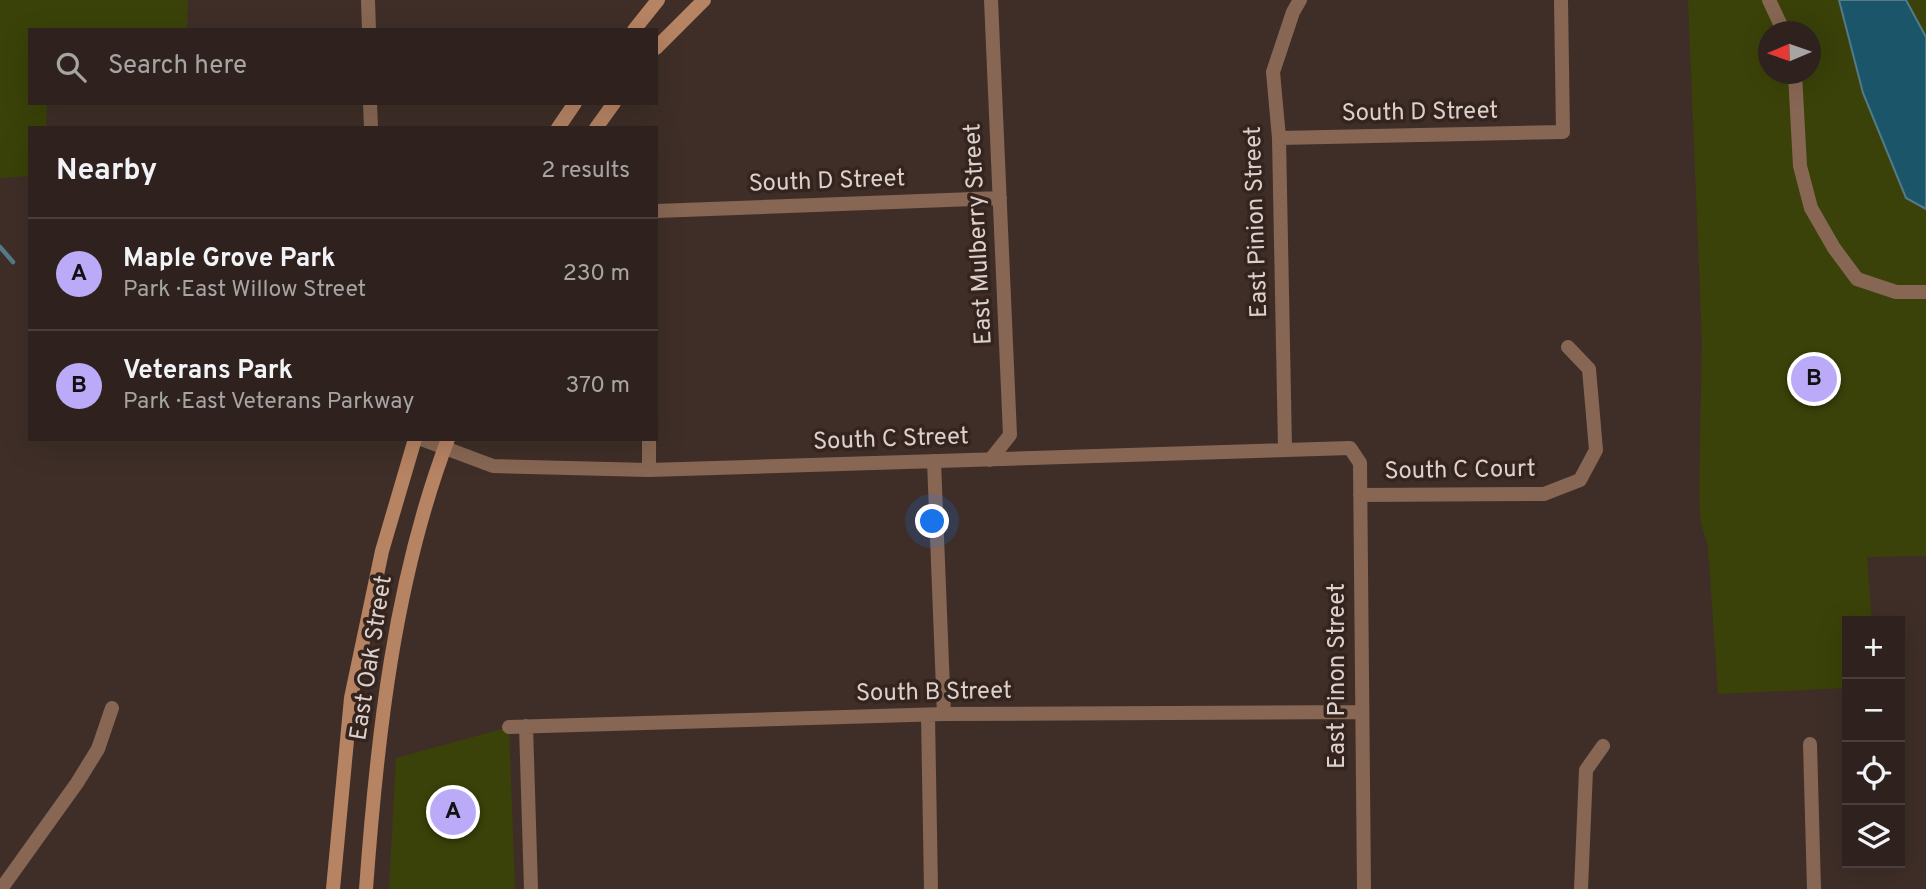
<!DOCTYPE html>
<html lang="en">
<head>
<meta charset="utf-8">
<style>
  body { margin:0; font-family:Overpass,sans-serif; background:#372a27; color:#f1f3f6 }
  .controls { position:absolute; right:21px; bottom:21px; display:grid; overflow:hidden; border-radius:0px; box-shadow:0 7px 28px #0002 }
  .controls button { width:63px; height:63px; display:grid; place-items:center; padding:0; border:0; border-bottom:2px solid #4a3f3c; background:#2f221e; color:#f1f3f6; font:35px sans-serif }
  .compass { position:absolute; left:1758px; top:21px; width:63px; height:63px; border-radius:50%; background:#2f221e; box-shadow:0 7px 28px #0002; rotate:268deg }
  .you { position:absolute; left:933px; top:522px; width:24px; height:24px; margin:-18px; border:5px solid #fff; border-radius:50%; background:#1a73e8; box-shadow:0 0 0 10px #1a73e833 }
  .badge { display:grid; place-items:center; width:46px; height:46px; border-radius:50%; background:#baaaf7; color:#111; font-size:23px; font-weight:700 }
  .pin { position:absolute; translate:-50% -50%; border:4px solid #fff; box-shadow:0 2px 7px #0006 }
  .list { margin:0; padding:0; list-style:none }
  h2 { display:flex; justify-content:space-between; align-items:center; height:91px; margin:0; padding:0 28px; font-size:30px }
  h2 small { font-size:23px; font-weight:400; color:#a7a4a4 }
  .list li { display:grid; grid-template-columns:46px 1fr auto; gap:21px; align-items:center; box-sizing:border-box; height:112px; padding:0 28px; border-top:2px solid #4a3f3c }
  .list b { display:block; font-size:26px; white-space:nowrap }
  .list p { margin:0; font-size:23px; white-space:nowrap; color:#a7a4a4 }
  .list em { font-size:23px; font-style:normal; color:#a7a4a4 }
  .icon { flex:none; width:38px; height:38px; fill:none; stroke:currentColor; stroke-width:2; stroke-linecap:round; stroke-linejoin:round }
  .map { position:relative; flex:none; width:1926px; height:889px; overflow:hidden }
  .search { position:absolute; background:#2f221e; box-shadow:0 7px 28px #0002; left:28px; top:28px; width:630px; height:77px; display:flex; align-items:center; gap:18px; box-sizing:border-box; padding:0 24px; border-radius:0px; color:#a7a4a4; font-size:26px }
  .panel { position:absolute; background:#2f221e; box-shadow:0 7px 28px #0002; left:28px; top:126px; width:630px; height:315px; border-radius:0px }
  .map>svg:first-child { display:block }
  .green { fill:#3a4209; fill-rule:evenodd }
  .water { fill:#1a556a; stroke:#547a87; stroke-width:2 }
  .lines { fill:none; stroke-linecap:round; stroke-linejoin:round }
  .stream { stroke:#547a87; stroke-width:4.5 }
  .street { stroke:#876753; stroke-width:14 }
  .secondary { stroke:#b68363; stroke-width:14 }
  .labels { text-anchor:middle; dominant-baseline:central; stroke-width:7; stroke-linejoin:round; paint-order:stroke }
  .street-label { font-size:24px; fill:#dbd0cc; stroke:#35241e }
</style>
</head>
<body>
<div class="map">
<svg width="1926" height="889" viewBox="0 0 1926 889">
  <rect width="100%" height="100%" fill="#3f2e28"/>
  <path class="green" d="M0 0H188L187 30H30V103H47L46 128H30V176L0 178Z
    M1688 0H1926V556L1867 557 1872 621H1847V688L1718 694 1708 547 1701 523 1699 497 1702 340ZM1769 32H1811V74H1769Z
    M509 727 515 889H389L396 758Z"/>
  <path class="water" d="M1839 0H1906L1926 37V209L1906 198 1863 93Z"/>
  <g class="lines">
    <path class="stream" d="M0 247 13 262"/>
    <path class="street" d="M368 0 369 30
      M1769 0 1784 32
      M1795 74 1800 166 1811 208 1834 248 1857 279 1896 292H1926
      M370 103 371 128
      M1279 138 1563 132 1561 0
      M656 211 1000 198
      M421 439 493 466 649 470 1350 448 1360 463 1364 889
      M649 439V470
      M1285 448 1279 138 1273 72 1293 12 1300 0
      M990 460 1010 435 991 0
      M934 461 944 714
      M1360 495 1544 494 1580 480 1596 450 1589 369 1568 347
      M928 716 931 889
      M526 726 531 889
      M509 727 944 714 1360 712
      M1810 744 1814 889
      M1 889 77 783 98 749 112 708
      M1581 889 1586 770 1603 746"/>
    <path class="secondary" d="M634 30 658 0
      M656 48 704 0
      M558 128 575 103
      M596 128 614 103
      M333 889 351 698 382 551 415 439
      M366 889C377 738 394 581 448 439"/>
  </g>
  <g class="labels">
    <g class="street-label">
      <text transform="translate(1420 113) rotate(-1)">South D Street</text>
      <text transform="translate(827 182) rotate(-2)">South D Street</text>
      <text transform="translate(1257 222) rotate(-92)">East Pinion Street</text>
      <text transform="translate(979 234) rotate(-93)">East Mulberry Street</text>
      <text transform="translate(891 440) rotate(-2)">South C Street</text>
      <text transform="translate(1460 471) rotate(-1)">South C Court</text>
      <text transform="translate(372 658) rotate(-81)">East Oak Street</text>
      <text transform="translate(1338 676) rotate(-90)">East Pinon Street</text>
      <text transform="translate(934 693) rotate(-1)">South B Street</text>
    </g>
  </g>
</svg>
<div class="controls">
<button>+</button>
<button>−</button>
<button><svg class="icon" aria-label="locate" viewBox="0 0 24 24"><circle cx="12" cy="12" r="6"/><path d="M12 2v4M12 18v4M2 12h4M18 12h4"/></svg></button>
<button><svg class="icon" aria-label="layers" viewBox="0 0 24 24"><path d="M12 4l9 5-9 5-9-5zM3 14l9 5 9-5"/></svg></button>
</div>
<svg class="compass" viewBox="-18 -18 36 36"><path d="M0-13l5 13h-10z" fill="#e53935"/><path d="M0 13l5-13h-10z" fill="#a7a4a4"/></svg>
<div class="you"></div>
<div class="pin badge" style="left:453px;top:812px">A</div>
<div class="pin badge" style="left:1814px;top:379px">B</div>
<div class="search"><svg class="icon" aria-label="search" viewBox="0 0 24 24"><circle cx="10" cy="10" r="6"/><path d="M15 15l6 6"/></svg>Search here</div>
<section class="panel">
<h2>Nearby<small>2 results</small></h2>
<ul class="list">
<li><span class="badge">A</span><div><b>Maple Grove Park</b><p>Park · East Willow Street</p></div><em>230 m</em></li>
<li><span class="badge">B</span><div><b>Veterans Park</b><p>Park · East Veterans Parkway</p></div><em>370 m</em></li>
</ul>
</section>
</div>
</body>
</html>
